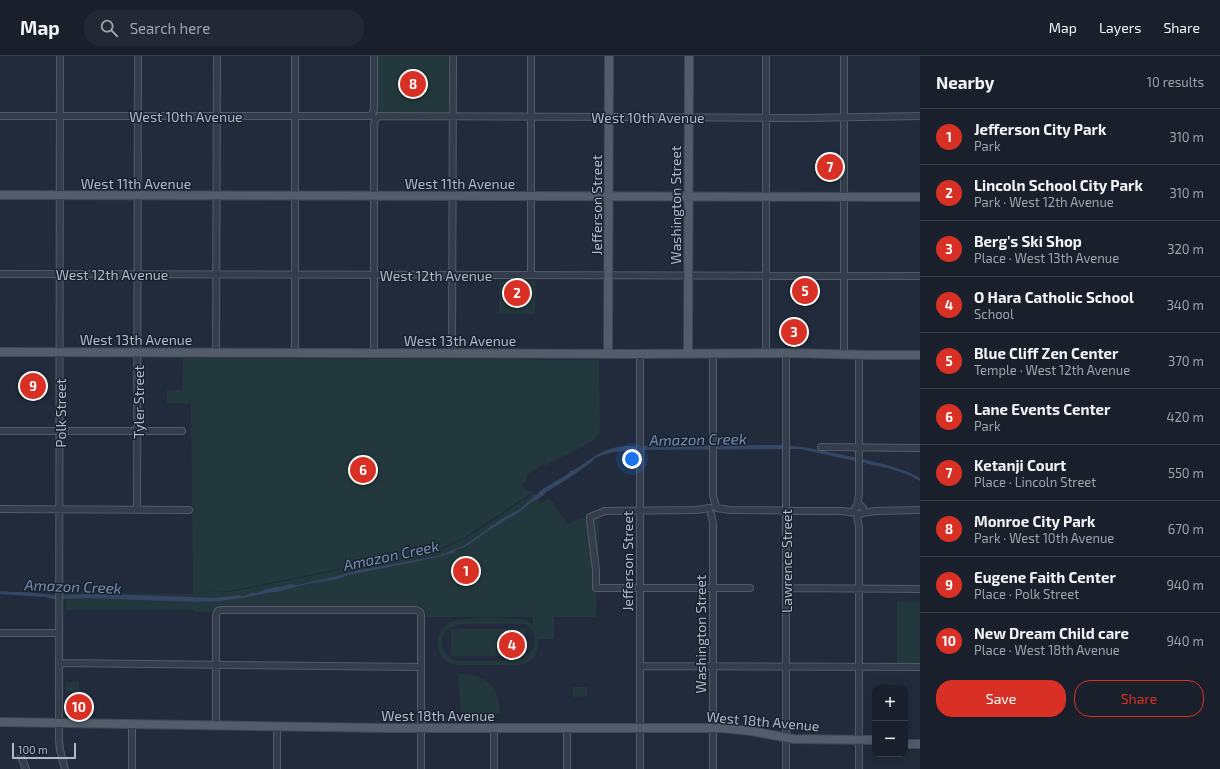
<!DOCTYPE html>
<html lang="en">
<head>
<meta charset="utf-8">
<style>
  body { margin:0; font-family:"Exo 2",sans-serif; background:#222834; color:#f1f3f6 }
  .controls { position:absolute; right:12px; bottom:12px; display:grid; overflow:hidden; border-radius:8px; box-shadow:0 4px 16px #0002 }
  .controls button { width:36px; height:36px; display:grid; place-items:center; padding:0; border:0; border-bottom:1px solid #373e48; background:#19202c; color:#f1f3f6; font:20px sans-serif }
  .scale { position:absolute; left:12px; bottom:10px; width:64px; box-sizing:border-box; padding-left:4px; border:2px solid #afb8c7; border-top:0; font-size:11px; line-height:14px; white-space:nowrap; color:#afb8c7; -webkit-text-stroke:3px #1a2230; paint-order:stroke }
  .you { position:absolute; left:632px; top:403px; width:14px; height:14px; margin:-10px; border:3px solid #fff; border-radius:50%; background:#1a73e8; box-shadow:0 0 0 6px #1a73e833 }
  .badge { display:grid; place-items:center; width:26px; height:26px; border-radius:50%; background:#d93025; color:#fff; font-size:13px; font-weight:700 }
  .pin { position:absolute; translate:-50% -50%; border:2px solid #fff; box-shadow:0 1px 4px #0006 }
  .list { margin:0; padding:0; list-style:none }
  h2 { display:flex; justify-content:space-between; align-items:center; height:52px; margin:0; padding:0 16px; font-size:17px }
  h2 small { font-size:13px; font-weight:400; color:#9fa3a9 }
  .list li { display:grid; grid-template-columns:26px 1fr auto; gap:12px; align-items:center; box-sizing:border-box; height:56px; padding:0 16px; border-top:1px solid #373e48 }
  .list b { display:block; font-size:15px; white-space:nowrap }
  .list p { margin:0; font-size:13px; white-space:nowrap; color:#9fa3a9 }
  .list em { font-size:13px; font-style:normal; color:#9fa3a9 }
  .actions { display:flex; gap:8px; padding:12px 16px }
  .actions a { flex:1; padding:9px 0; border:1px solid #d93025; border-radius:16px; text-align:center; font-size:14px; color:#d93025 }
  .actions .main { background:#d93025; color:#fff }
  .icon { flex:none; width:22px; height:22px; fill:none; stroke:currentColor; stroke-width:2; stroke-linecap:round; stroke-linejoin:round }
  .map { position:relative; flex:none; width:920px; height:713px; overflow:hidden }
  header { display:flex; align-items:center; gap:24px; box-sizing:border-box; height:56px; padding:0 20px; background:#19202c; border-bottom:1px solid #373e48 }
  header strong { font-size:19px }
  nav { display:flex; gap:22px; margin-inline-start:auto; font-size:14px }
  .search { width:280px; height:36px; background:#222834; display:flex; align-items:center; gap:10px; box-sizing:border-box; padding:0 14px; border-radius:16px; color:#9fa3a9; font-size:15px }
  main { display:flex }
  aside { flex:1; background:#19202c }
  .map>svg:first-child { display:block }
  .green { fill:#23383c; fill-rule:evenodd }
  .water { fill:#344663 }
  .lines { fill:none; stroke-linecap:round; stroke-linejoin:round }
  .minor-casing { stroke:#525b69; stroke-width:8 }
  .major-casing { stroke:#3e4654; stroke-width:10 }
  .minor { stroke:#343d4b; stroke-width:6 }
  .major { stroke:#525c6b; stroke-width:8 }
  .labels { text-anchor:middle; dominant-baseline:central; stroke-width:3; stroke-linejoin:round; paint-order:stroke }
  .street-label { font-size:14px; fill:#afb8c7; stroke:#1a2230 }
  .water-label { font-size:15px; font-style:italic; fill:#768eb1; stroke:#1a2230 }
</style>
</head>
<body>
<header>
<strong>Map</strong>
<div class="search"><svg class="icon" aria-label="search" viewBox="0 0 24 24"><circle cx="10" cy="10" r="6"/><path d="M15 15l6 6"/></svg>Search here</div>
<nav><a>Map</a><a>Layers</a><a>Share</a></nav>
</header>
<main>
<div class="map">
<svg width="920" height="713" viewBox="0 0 920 713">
  <rect width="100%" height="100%" fill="#212b3b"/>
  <path class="green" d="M378 0H448V56H378Z
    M499 225H536L535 258H499Z
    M183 302 599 304 600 371 599 377 593 385 546 409H542L526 419V425L522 430 529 435 533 436 465 481 439 493 229 535 208 536H230L438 494C473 482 503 457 534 437L540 447 550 442 567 468 600 454 596 561H554V583H539C539 597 533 607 519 609H458C435 608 430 576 451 566 465 560 503 563 520 563L528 565 533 569V561H427L423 553 221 552 212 556H194V554H66V537L194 538V536H193L191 348 167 347V334H182ZM464 568H524C541 577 537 597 520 604L456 605C444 600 436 584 448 573 453 569 458 569 464 568Z
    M897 546H920V607H897Z
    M451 573H525V600H451Z
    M458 618C485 617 500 630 500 657L466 660 461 657Z
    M66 626H79V636L66 635Z
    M573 631H587V640L573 641Z"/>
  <path class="water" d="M781 389C808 390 832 397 858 402 879 407 901 411 920 422V425L909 419 891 413 800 393 635 394C620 395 609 396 595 402 593 406 589 407 586 410 573 420 559 428 545 437L544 439 533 446 532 445 521 455 491 473 465 491 457 493 454 497 448 498 447 499 445 498 443 500 349 519 337 523 302 529 277 536H272L243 542 220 545 196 546 89 542 54 543 44 541 0 538V535L12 536H26L54 539 103 538 215 542 239 539 243 540 251 537H257L267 533 277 531H281L290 528 298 529 333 521 359 514 438 500 463 490 488 473 491 469 495 468 498 465 520 453 544 432 568 418 570 415 574 414C594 402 601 392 626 390Z"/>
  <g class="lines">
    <defs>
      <path id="minor" d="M60 0 59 684 60 694 65 713
        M766 0V298
        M844 0V298
        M0 60H368L372 59 374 53V0
        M0 218 920 220
        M531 219V0
        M216 296 217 0
        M295 297V0
        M374 297V69L375 64 379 60 805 62 920 60
        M452 297 453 0
        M786 297V713
        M640 298V713
        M713 298V440L716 451
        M0 375H182
        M821 391 920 392
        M854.5 454a4.5 4.5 0 1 1 9 0a4.5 4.5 0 1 1-9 0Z
        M857 451 859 438V299
        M710 452 696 454 605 455 590 461V465L596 514V532H750
        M717 452 729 454 842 455 856 457
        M0 453 189 454
        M137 453 138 0
        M862 457 876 455 920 454
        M711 458 713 467V713
        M857 458 859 472V713
        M786 532 920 533
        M0 577H59
        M59 607 421 611
        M640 610 920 611
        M132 667V713
        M216 670V559L218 555 222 554H416L420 556 421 559V713
        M277 670V713
        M567 671V713
        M21 701 26 713
        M494 713V672"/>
      <path id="major" d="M0 139 920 141
        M0 296 631 298 792 297 870 299H920
        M608 298 609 0
        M688 298 689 0
        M0 666 385 672H722L751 675 794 683 875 684
        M905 688H920"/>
    </defs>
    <use href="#minor" class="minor-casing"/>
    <use href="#major" class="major-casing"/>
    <use href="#minor" class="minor"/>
    <use href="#major" class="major"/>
  </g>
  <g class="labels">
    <g class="street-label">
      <text x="186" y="60">West 10th Avenue</text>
      <text x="648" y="61">West 10th Avenue</text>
      <text x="136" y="127">West 11th Avenue</text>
      <text x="460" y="127">West 11th Avenue</text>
      <text transform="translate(596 149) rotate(-90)">Jefferson Street</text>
      <text transform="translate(675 149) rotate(-90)">Washington Street</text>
      <text x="112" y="218">West 12th Avenue</text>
      <text x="436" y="219">West 12th Avenue</text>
      <text x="136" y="283">West 13th Avenue</text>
      <text x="460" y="284">West 13th Avenue</text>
      <text transform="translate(138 346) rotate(-90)">Tyler Street</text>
      <text transform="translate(60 357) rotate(-90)">Polk Street</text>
      <text transform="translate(627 505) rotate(-90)">Jefferson Street</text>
      <text transform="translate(786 505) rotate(-90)">Lawrence Street</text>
      <text transform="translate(700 578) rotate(-90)">Washington Street</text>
      <text x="438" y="659">West 18th Avenue</text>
      <text transform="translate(763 665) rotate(5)">West 18th Avenue</text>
    </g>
    <g class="water-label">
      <text transform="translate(698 383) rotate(-1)">Amazon Creek</text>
      <text transform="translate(391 499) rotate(-12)">Amazon Creek</text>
      <text transform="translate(73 530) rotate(2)">Amazon Creek</text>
    </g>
  </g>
</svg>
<div class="controls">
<button>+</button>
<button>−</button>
</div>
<div class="scale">100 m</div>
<div class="you"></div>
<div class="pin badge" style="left:466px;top:515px">1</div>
<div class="pin badge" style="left:517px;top:237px">2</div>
<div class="pin badge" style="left:794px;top:276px">3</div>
<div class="pin badge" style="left:512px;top:589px">4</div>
<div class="pin badge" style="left:805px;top:235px">5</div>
<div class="pin badge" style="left:363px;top:414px">6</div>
<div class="pin badge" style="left:830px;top:111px">7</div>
<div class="pin badge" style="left:413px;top:28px">8</div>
<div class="pin badge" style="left:33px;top:330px">9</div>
<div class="pin badge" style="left:79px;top:651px">10</div>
</div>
<aside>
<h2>Nearby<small>10 results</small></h2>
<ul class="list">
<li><span class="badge">1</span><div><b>Jefferson City Park</b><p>Park</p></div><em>310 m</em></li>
<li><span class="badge">2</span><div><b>Lincoln School City Park</b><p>Park · West 12th Avenue</p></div><em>310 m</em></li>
<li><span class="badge">3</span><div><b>Berg's Ski Shop</b><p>Place · West 13th Avenue</p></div><em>320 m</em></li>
<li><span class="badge">4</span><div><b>O Hara Catholic School</b><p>School</p></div><em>340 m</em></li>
<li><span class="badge">5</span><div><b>Blue Cliff Zen Center</b><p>Temple · West 12th Avenue</p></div><em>370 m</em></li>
<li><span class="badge">6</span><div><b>Lane Events Center</b><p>Park</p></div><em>420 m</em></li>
<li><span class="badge">7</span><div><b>Ketanji Court</b><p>Place · Lincoln Street</p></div><em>550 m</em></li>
<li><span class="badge">8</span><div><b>Monroe City Park</b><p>Park · West 10th Avenue</p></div><em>670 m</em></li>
<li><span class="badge">9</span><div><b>Eugene Faith Center</b><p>Place · Polk Street</p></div><em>940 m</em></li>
<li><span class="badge">10</span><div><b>New Dream Child care</b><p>Place · West 18th Avenue</p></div><em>940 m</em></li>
</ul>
<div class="actions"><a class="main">Save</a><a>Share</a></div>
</aside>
</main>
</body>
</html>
